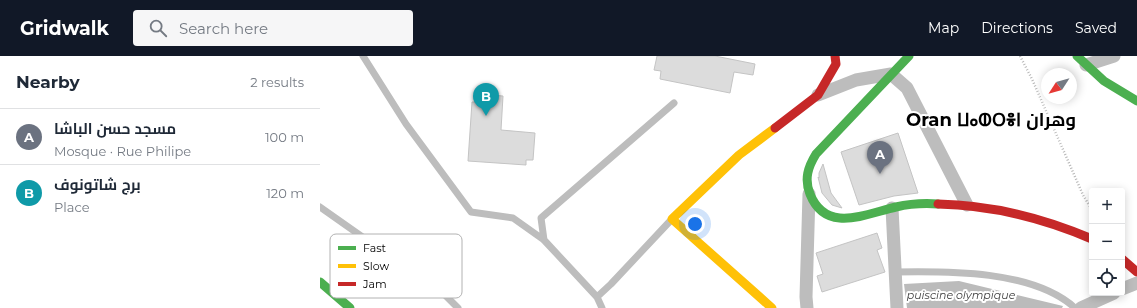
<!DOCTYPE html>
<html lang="en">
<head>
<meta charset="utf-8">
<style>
  body { margin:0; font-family:Montserrat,Cairo,"Noto Sans Tifinagh",sans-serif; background:#f6f6f7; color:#1f2937 }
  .controls { position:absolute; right:12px; bottom:12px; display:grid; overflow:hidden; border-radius:4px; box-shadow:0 2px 10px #0003 }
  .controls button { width:36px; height:36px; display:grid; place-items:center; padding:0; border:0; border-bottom:1px solid #e0e1e3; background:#fff; color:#1f2937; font:20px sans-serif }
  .compass { position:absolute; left:721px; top:12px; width:36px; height:36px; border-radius:50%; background:#fff; box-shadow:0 2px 10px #0003; rotate:234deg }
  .you { position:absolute; left:375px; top:168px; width:14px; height:14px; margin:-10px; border:3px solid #fff; border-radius:50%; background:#1a73e8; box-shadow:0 0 0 6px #1a73e833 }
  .badge { display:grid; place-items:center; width:26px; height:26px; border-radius:50%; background:#111827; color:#fff; font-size:13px; font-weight:700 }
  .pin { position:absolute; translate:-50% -33px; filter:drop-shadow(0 1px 2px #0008) }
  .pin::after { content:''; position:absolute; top:21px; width:14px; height:12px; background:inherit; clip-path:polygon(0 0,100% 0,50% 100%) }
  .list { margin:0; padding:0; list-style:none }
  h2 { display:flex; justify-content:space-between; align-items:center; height:52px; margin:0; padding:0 16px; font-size:17px }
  h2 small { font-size:13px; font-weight:400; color:#747a83 }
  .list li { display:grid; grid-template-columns:26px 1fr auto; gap:12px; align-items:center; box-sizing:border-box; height:56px; padding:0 16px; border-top:1px solid #e0e1e3 }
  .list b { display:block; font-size:15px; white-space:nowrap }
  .list p { margin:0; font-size:13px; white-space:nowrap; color:#747a83 }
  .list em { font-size:13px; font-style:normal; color:#747a83 }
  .icon { flex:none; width:22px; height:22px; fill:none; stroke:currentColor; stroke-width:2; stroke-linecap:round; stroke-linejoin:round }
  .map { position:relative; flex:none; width:817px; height:252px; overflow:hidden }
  header { display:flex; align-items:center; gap:24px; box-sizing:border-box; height:56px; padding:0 20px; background:#111827; color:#fff }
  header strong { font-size:19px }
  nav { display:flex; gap:22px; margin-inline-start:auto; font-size:14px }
  .search { width:280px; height:36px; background:#f6f6f7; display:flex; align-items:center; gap:10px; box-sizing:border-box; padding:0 14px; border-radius:4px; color:#747a83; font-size:15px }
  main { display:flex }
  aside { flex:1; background:#fff }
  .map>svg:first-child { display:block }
  .water { fill:#bbb }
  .building { fill:#dcdcdc; stroke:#c4c4c4 }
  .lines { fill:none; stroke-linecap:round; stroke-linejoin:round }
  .path { stroke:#b8b8b8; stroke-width:2.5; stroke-dasharray:1 2; stroke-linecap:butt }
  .lane { stroke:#bdbdbd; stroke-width:7 }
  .street { stroke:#bdbdbd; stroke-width:13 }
  .fast { stroke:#4caf50; stroke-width:9 }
  .slow { stroke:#ffc107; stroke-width:9 }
  .jam { stroke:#c62828; stroke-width:9 }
  .labels { text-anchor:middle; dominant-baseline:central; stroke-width:4; stroke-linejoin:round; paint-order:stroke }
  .water-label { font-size:11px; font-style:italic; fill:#3f3f3f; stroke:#fff }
  .town-label { font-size:18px; font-weight:bold; fill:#000; stroke:#fff }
  .key { fill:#fff; stroke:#b2b2b2; stroke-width:1 }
  .key-label { font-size:11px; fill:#000 }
</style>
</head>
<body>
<header>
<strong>Gridwalk</strong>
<div class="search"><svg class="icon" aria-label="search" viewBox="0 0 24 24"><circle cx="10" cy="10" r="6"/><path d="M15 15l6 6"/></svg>Search here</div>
<nav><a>Map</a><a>Directions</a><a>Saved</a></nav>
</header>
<main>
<aside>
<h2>Nearby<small>2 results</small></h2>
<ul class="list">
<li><span class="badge" style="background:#6b7280">A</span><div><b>مسجد حسن الباشا</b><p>Mosque · Rue Philipe</p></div><em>100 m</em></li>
<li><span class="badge" style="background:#0f9aa8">B</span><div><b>برج شاتونوف</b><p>Place</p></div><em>120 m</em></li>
</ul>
</aside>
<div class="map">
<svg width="817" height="252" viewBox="0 0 817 252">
  <rect width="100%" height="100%" fill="#fff"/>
  <path class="water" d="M639 225 743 250 742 252H587L584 228Z"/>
  <path class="building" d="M337 0H395L435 8 433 19 414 16 410 37 340 23 341 15 334 14Z
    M156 38 183 40 181 74 215 77 213 104H206V109L148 105 152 46H155Z
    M578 77 598 137 574 140 539 149 521 96Z
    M503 108 511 137 522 152 512 149 502 137 498 121 499 122V117Z
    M557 177 562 192 557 194 565 216 502 236 497 220 503 218 496 197Z"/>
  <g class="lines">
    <path class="path" d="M700 0 712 23 763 139 772 154"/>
    <path class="lane" d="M43 0 86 68 151 156 193 162 224 184 277 241 282 252
      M0 151 125 239 138 252
      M224 184 221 162 354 47
      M575 216C628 215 713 214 755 252
      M277 241 291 228 352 163"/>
    <path class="street" d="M766 9 794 0
      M498 39 536 24 571 18 587 32 647 149
      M572 152 577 252
      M802 233 817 227
      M487 252 486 241 489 138
      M761 252 794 237"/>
    <path class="fast" d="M589 0 496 98C488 111 484 123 490 138 506 178 545 158 576 151 589 148 604 147 618 148
      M757 0 784 25 817 45
      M0 226 30 252"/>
    <path class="slow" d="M452 252 352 163 419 99 455 72"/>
    <path class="jam" d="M455 72 498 39 516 8 515 0
      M618 148C672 149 723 162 772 183
      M802 203 817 216"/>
  </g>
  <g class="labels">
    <g class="water-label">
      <text x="641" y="239">puiscine olympique</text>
    </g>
    <g class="town-label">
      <text x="671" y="64">Oran ⵡⴰⵀⵔⴻⵏ وهران</text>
    </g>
  </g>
  <rect x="10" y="178" width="132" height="64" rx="6" class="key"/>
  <rect x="18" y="190" width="18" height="4" fill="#4caf50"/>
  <rect x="18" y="208" width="18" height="4" fill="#ffc107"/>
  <rect x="18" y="226" width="18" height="4" fill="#c62828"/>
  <g class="key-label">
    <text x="43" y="196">Fast</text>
    <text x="43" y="214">Slow</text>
    <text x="43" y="232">Jam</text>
  </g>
</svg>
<div class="controls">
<button>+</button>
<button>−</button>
<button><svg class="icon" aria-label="locate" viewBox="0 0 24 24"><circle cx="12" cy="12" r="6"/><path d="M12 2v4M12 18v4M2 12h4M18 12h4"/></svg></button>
</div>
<svg class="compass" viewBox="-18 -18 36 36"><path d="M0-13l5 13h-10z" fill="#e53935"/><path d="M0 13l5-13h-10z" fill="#747a83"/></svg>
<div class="you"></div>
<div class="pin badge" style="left:560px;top:118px;background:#6b7280">A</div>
<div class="pin badge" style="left:166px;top:60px;background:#0f9aa8">B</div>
</div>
</main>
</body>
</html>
